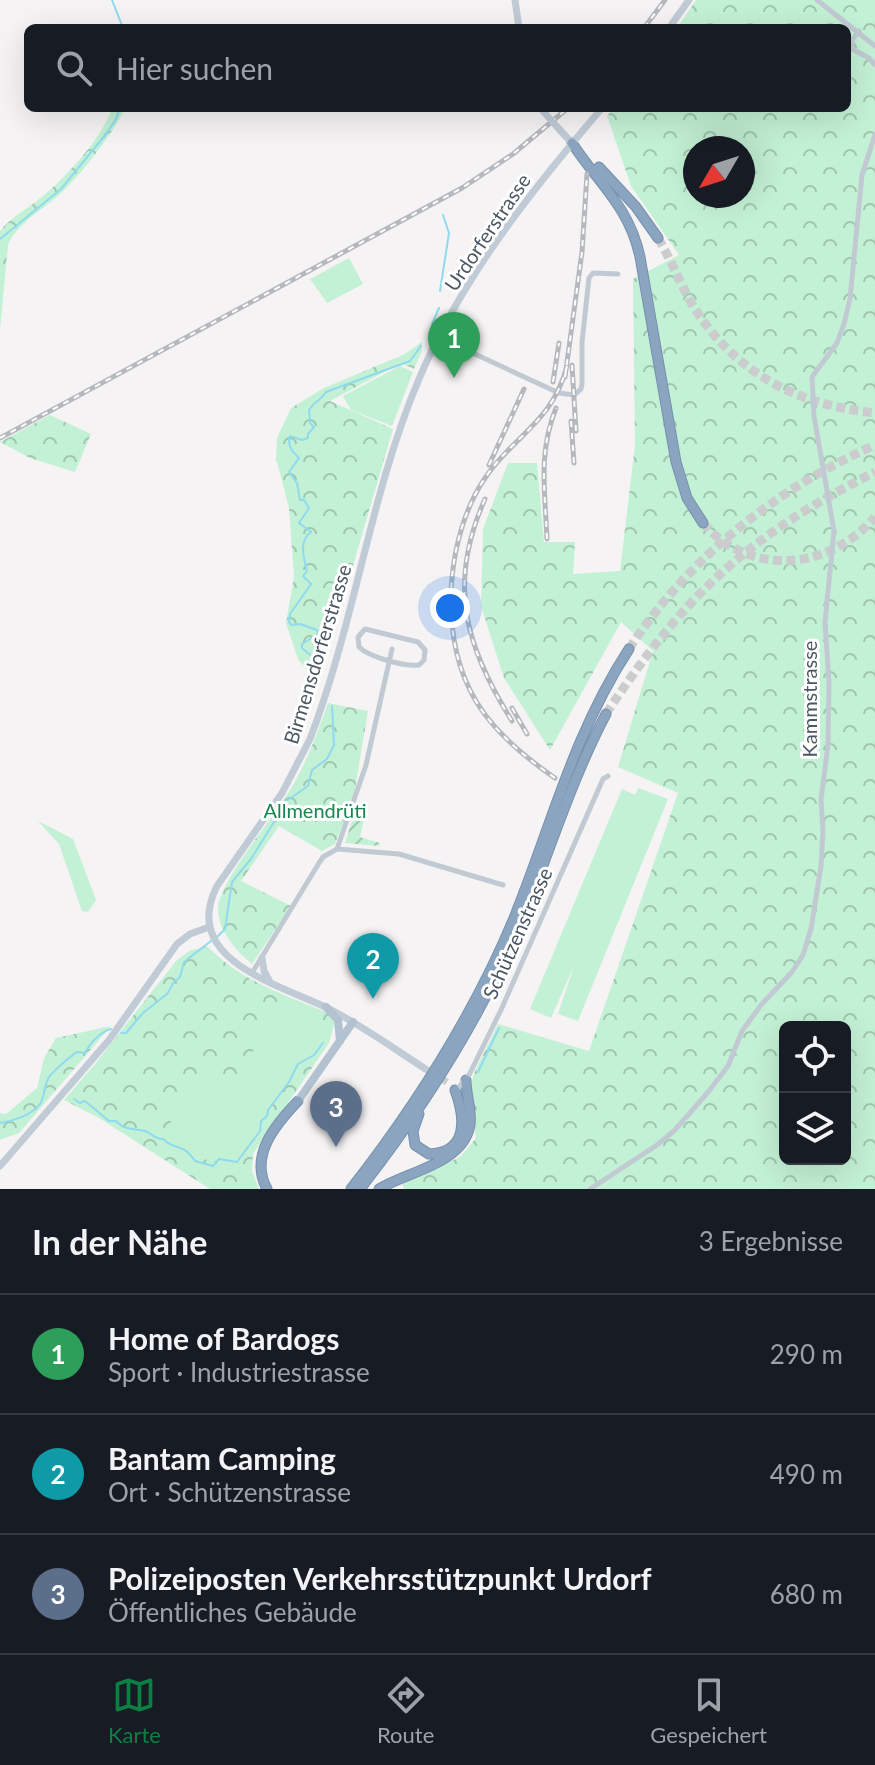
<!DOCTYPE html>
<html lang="de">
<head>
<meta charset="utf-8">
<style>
  body { margin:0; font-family:Lato,sans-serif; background:#242831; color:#f1f3f6 }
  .controls { position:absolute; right:24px; bottom:24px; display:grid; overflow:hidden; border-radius:12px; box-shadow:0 8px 32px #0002 }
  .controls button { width:72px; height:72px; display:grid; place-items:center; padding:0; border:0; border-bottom:2px solid #363941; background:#171b24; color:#f1f3f6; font:40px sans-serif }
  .compass { position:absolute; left:683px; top:136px; width:72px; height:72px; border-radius:50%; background:#171b24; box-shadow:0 8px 32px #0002; rotate:231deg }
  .you { position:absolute; left:450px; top:608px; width:28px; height:28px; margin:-20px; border:6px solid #fff; border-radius:50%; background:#1a73e8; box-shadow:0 0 0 12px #1a73e833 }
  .badge { display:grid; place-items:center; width:52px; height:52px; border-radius:50%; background:#0b8043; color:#fff; font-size:26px; font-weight:700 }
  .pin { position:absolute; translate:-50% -66px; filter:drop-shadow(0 2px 4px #0008) }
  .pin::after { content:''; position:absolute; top:42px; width:28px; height:24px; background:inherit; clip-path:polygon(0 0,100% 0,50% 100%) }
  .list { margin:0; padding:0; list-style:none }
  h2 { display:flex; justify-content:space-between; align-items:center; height:104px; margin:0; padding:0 32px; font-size:34px }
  h2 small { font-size:26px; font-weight:400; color:#9ea1a6 }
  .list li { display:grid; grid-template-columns:52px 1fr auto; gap:24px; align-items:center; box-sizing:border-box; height:120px; padding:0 32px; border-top:2px solid #363941 }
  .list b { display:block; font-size:30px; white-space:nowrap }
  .list p { margin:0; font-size:26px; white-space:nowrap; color:#9ea1a6 }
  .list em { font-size:26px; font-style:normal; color:#9ea1a6 }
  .icon { flex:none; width:44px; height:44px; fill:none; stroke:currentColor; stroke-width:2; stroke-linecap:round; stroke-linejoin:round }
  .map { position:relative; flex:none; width:875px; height:1189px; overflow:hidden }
  .search { position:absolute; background:#171b24; box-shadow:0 8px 32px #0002; left:24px; right:24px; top:24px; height:88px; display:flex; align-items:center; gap:20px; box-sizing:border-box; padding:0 28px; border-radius:12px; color:#9ea1a6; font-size:30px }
  .sheet { height:464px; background:#171b24 }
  nav { display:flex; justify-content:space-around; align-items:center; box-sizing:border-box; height:112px; border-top:2px solid #363941; background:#171b24; font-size:22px; color:#9ea1a6 }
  nav a { display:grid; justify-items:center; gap:4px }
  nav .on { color:#0b8043 }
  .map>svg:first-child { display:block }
  .forest { fill:url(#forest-crowns); fill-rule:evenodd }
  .garden { fill:url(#garden-furrows) }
  .pitch { fill:#c3f1d5 }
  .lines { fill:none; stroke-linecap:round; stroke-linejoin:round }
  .stream { stroke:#90daee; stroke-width:2 }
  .secondary-tunnel { stroke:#caccce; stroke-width:7; stroke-dasharray:7 3.5; stroke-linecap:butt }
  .motorway-tunnel { stroke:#caccce; stroke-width:9; stroke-dasharray:9 4.5; stroke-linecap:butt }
  .motorway-casing { stroke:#7690ad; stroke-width:11 }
  .minor { stroke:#c1cad2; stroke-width:5 }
  .secondary { stroke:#c1cbd6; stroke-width:7 }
  .primary { stroke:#b3c2d1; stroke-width:8 }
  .motorway { stroke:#8ba5c1; stroke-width:9 }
  .rail-casing { stroke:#b5b8bd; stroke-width:5 }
  .rail { stroke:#fff; stroke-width:2; stroke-dasharray:6; stroke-linecap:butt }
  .secondary-bridge { stroke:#c1cbd6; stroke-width:7 }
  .labels { text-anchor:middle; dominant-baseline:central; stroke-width:6; stroke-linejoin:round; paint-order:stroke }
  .street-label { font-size:20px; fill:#4a5661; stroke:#fff }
  .park-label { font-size:20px; fill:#17864f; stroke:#fff }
</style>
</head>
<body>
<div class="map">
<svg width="875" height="1189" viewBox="0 0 875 1189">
  <defs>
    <pattern id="forest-crowns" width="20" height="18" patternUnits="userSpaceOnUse" patternTransform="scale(2)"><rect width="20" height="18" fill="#c3f1d5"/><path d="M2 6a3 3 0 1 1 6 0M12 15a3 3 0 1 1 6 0" fill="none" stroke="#a0c6b0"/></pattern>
    <pattern id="garden-furrows" width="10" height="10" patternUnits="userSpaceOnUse" patternTransform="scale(2)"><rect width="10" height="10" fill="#c3f1d5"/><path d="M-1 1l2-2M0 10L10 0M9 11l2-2" fill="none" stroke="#a0c6b0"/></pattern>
  </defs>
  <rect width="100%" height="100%" fill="#f5f3f3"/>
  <path class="forest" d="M696 0H875V1189H404L402 1184 460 1157 476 1138 470 1089 474 1073 498 1024 589 1051 678 793 618 767 653 651 621 622 550 750 504 678 481 606 483 529 508 463H537L544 542H575L573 574 620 571 635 445 633 279 679 255 631 186 607 116 614 108H847V28H677ZM695 148H743V196H695ZM785 1027H845V1159H785Z
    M112 108H125C116 130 79 177 61 193 43 210 18 222 8 245L0 330V231C12 216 29 208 43 196 68 175 102 138 112 108Z
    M422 342V351L414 369 401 363 330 401 393 429 318 685 298 659 286 623 294 577 289 508 276 458 277 438 291 408 324 388 405 354Z
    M50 415 91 434 75 472 30 458 0 442Z
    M328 703 368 711 354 795 335 844 322 851 279 826 241 881 291 906 252 964C237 952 217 930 218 908 219 882 273 818 288 793 306 765 317 734 328 703Z
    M207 946C241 981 283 994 328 1013L335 1021 329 1043 253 1154 252 1171 259 1189H210L99 1118 64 1100 95 1064 176 961 189 951Z
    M111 1026 19 1133 0 1140V1113L6 1114 37 1088 44 1058 56 1038Z"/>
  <path class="garden" d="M357 804 367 806 360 837 380 843 379 846 345 843Z"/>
  <path class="pitch" d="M349 258 363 284 327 303 310 279Z
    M400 366 413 372 392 426 351 410 343 396Z
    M638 788 668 799 578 1021 558 1014 574 966 551 1018 530 1009 622 789 635 795Z
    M38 821 73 839 96 900 88 912 82 911 59 844Z
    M273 1008 311 1018 325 1029 313 1054 296 1064 287 1083 262 1117 256 1136 238 1157 211 1162 166 1141 164 1135 197 1073 204 1071 229 1082C251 1068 260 1034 267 1010Z"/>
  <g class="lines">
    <path class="stream" d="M112 0 123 28
      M0 239 61 189 106 134 116 119 120 108
      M440 291 449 233 443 215
      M432 324 439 308
      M318 677 315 659 302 648V644L318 634 317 630 300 624 291 625 289 622 290 614 311 584 303 576 307 571C304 558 298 541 311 532L299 523 309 508 304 500H300L297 483 289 472 299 458C292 451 287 446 290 436L302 440 308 438V434L314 427 310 423 309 410C314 402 321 400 326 392L410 361 421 346
      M280 812 285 802 308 786 312 770 327 759 334 745 332 706
      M217 937 225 929 232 882 251 859 274 822
      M121 1033H126L143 1013 167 994 174 982 180 977 184 962 211 941
      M478 1072 499 1028
      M74 1099 80 1103 85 1101 109 1121H116C125 1131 134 1128 145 1131 154 1134 153 1139 163 1139 175 1151 182 1142 195 1161L213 1166 219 1159 237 1162 260 1131 261 1121 267 1116 268 1110 289 1082 298 1064 314 1055 323 1043
      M0 1123C13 1121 32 1115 40 1104 45 1096 44 1087 48 1079 53 1069 68 1060 76 1052L85 1053C89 1044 101 1031 111 1029"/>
    <path class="secondary-tunnel" d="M424 1068 447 1082"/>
    <path class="motorway-tunnel" d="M658 238C671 260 680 283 692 304 734 373 797 405 875 413
      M703 523C751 578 829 570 875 517
      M629 649C688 558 776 489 875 445
      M606 714C683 596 749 535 875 472"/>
    <defs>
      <path id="motorway" d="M572 143C598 183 629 206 640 257L676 462 687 498 703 523
        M599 167 636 207 658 238
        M419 1114 413 1131 415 1145 429 1154C469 1153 465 1117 455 1090
        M267 1189C249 1156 275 1125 298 1101
        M351 1189C415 1107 474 1014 514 918 552 824 573 735 629 649
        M360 1189C421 1111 476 1025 516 934 547 861 569 784 606 714
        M379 1189C408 1171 463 1164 470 1125 472 1110 466 1095 466 1080"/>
    </defs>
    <use href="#motorway" class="motorway-casing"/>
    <path class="minor" d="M817 0 875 46
      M859 31 852 40V49L869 58 875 65
      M438 337 559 393 574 395 581 389 582 384V342L589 278 593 273 618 274
      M365 629 418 642 425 650 424 660 419 665C405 667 369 657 359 647L358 637Z
      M337 849 399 854 503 885
      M252 973 319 863 323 857 337 849 366 765 392 649
      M456 1090 468 1077 501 1010 603 779 608 776
      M590 1189 657 1145 674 1131 709 1091 728 1066 742 1031 761 1005 792 972 803 955 811 929 821 866 823 831 821 800 828 745 829 682 825 622 834 531 814 416 812 377 837 343 844 324 850 299 862 175 875 135"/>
    <path class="secondary" d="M515 0 519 28
      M669 28 689 0
      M559 129 572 143
      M262 958 264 971 270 982
      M424 1068C393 1048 363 1026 329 1009 282 985 179 961 217 886L282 793 310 739C355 622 370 494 419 379 462 277 531 191 602 108
      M0 1166 109 1040 177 944 190 934 209 927"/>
    <path class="primary" d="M326 1007 338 1020 340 1041
      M298 1101 353 1022"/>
    <use href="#motorway" class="motorway"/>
    <defs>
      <path id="rail" d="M644 28 665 0
        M572 365 576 431
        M565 377 582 252 587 174
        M553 382 559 343
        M571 421 574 463
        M0 438 462 188 513 154 568 108
        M489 465 524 389
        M485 499C447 584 465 646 512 721
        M547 539C545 491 538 453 556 408
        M512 708 527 734
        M555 778C523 756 487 726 470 690 439 629 447 534 485 478 515 434 552 423 567 366"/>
    </defs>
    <use href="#rail" class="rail-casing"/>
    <use href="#rail" class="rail"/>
    <path class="secondary-bridge" d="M542 110 559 129"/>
  </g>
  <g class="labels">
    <g class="street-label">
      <text transform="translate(487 232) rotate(-56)">Urdorferstrasse</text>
      <text transform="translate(317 654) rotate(-73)">Birmensdorferstrasse</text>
      <text transform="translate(809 699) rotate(-90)">Kammstrasse</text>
      <text transform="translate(517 933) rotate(-66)">Schützenstrasse</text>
    </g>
    <g class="park-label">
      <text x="315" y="810">Allmendrüti</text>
    </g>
  </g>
</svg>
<div class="controls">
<button><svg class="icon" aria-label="locate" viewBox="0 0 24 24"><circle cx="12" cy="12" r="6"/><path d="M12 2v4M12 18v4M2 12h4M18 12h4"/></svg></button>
<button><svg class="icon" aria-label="layers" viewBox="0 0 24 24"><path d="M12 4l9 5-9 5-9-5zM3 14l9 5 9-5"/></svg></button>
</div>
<svg class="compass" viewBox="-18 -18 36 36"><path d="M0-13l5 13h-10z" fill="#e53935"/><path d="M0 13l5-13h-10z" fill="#9ea1a6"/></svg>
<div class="you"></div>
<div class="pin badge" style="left:454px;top:378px;background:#2e9e5b">1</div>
<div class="pin badge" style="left:373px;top:999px;background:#0f9aa8">2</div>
<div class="pin badge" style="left:336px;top:1147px;background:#5c6f8a">3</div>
<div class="search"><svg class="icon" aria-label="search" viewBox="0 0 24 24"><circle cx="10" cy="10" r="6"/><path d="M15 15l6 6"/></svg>Hier suchen</div>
</div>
<section class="sheet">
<h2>In der Nähe<small>3 Ergebnisse</small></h2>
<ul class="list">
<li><span class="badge" style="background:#2e9e5b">1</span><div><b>Home of Bardogs</b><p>Sport · Industriestrasse</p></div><em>290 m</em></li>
<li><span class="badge" style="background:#0f9aa8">2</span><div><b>Bantam Camping</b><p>Ort · Schützenstrasse</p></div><em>490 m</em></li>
<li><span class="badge" style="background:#5c6f8a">3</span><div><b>Polizeiposten Verkehrsstützpunkt Urdorf</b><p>Öffentliches Gebäude</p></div><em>680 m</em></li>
</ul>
</section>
<nav>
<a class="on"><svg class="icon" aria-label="map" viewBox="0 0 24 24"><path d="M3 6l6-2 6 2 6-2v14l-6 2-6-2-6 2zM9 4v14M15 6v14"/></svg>Karte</a>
<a><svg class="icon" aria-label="directions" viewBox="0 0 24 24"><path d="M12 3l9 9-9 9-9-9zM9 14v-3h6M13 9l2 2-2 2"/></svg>Route</a>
<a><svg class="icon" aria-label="saved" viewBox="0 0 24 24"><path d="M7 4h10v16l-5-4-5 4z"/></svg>Gespeichert</a>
</nav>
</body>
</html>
